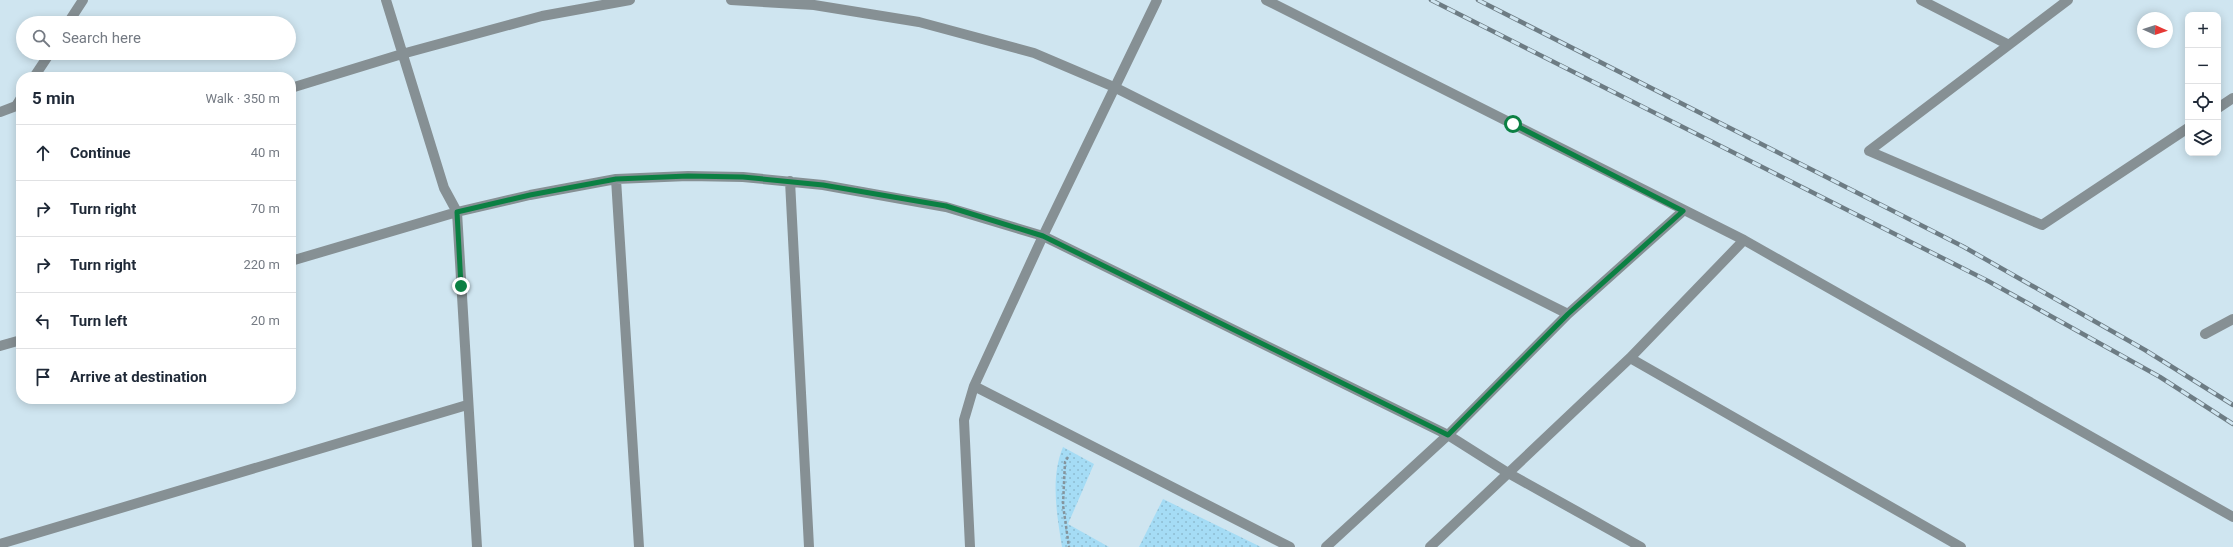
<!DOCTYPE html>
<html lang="en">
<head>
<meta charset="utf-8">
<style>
  body { margin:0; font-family:Roboto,sans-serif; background:#f6f6f7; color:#1f2937 }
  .controls { position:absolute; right:12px; top:12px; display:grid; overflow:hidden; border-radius:8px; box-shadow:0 2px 10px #0003 }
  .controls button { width:36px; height:36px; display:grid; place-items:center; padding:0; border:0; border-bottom:1px solid #e0e1e3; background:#fff; color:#1f2937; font:20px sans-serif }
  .compass { position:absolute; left:2137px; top:12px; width:36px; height:36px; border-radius:50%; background:#fff; box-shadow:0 2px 10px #0003; rotate:93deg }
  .stop { position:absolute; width:12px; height:12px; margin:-9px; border:3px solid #0b8043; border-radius:50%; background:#fff }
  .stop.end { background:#0b8043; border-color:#fff; box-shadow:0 1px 4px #0008 }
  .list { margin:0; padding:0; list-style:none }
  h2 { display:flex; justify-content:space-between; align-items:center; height:52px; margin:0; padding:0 16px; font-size:17px }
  h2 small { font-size:13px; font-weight:400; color:#747a83 }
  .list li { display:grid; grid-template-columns:26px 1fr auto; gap:12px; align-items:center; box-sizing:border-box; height:56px; padding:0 16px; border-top:1px solid #e0e1e3 }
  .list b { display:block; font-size:15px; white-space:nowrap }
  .list em { font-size:13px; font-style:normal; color:#747a83 }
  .icon { flex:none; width:22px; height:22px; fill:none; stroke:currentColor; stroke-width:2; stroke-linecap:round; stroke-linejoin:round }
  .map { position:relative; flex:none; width:2233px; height:547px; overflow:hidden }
  .search { position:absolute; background:#fff; box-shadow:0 2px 10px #0003; left:16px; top:16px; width:280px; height:44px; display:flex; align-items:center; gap:10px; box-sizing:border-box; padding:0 14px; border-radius:22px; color:#747a83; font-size:15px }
  .panel { position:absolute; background:#fff; box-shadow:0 2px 10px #0003; left:16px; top:72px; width:280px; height:332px; border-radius:16px }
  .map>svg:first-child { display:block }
  .grass { fill:url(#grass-dots) }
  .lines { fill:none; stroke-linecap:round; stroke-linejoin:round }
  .path { stroke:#84949d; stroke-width:2.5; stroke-dasharray:3 2; stroke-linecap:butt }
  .street { stroke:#869094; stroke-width:10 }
  .rail-casing { stroke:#6d7c84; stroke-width:4.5 }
  .rail { stroke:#cfe5f0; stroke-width:3; stroke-dasharray:9; stroke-linecap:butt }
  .route { stroke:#0b8043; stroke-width:5 }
</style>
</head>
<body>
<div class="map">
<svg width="2233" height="547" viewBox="0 0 2233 547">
  <defs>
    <pattern id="grass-dots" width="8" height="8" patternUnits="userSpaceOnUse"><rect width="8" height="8" fill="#a5dcf5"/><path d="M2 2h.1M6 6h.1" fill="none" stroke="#8dbcd1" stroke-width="1.8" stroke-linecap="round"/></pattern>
  </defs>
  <rect width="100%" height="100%" fill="#cfe5f0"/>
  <path class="grass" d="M1063 447 1094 464 1068 524 1109 547H1062C1057 515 1050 478 1063 447Z
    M1163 499 1261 547H1139Z"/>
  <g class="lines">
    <path class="path" d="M1068 457 1065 462 1063 505 1069 547"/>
    <path class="street" d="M386 0 444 188 457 212 477 547
      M731 0 814 5 919 22 1034 53 1114 87 1568 314
      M1266 0 1744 240 2233 517
      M1921 0 2007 44
      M2068 0 1869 151 2042 225 2188 128
      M68 23 83 0
      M34 77 50 53
      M291 88 402 54 542 16 630 0
      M2218 108 2233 98
      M0 112 16 106 21 98
      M616 179 639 547
      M790 181 809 547
      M291 261 457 212 530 195 616 179 688 176 743 177 823 185 946 207 1043 236 1448 435 1508 473 1641 547
      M2205 334 2233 319
      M0 346 21 340
      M1630 358 1961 547
      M974 386 1290 547
      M0 544 467 405
      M970 547 964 420 974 386 1043 236 1157 0
      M1326 547 1448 435 1568 314 1683 211
      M1430 547 1630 358 1744 240"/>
    <defs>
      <path id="rail" d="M1431 0 1988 281 2160 377 2233 424
        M1478 0 1964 247 2145 350 2233 405"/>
    </defs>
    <use href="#rail" class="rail-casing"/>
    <use href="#rail" class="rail"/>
  </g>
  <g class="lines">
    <path class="route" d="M461 286 457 212 530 195 616 179 688 176 743 177 823 185 946 206 1043 236 1448 435 1568 314 1683 211 1513 124"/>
  </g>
</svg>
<div class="controls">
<button>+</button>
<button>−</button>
<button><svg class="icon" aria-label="locate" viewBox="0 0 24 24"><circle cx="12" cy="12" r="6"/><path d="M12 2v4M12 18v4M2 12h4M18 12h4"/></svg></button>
<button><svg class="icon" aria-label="layers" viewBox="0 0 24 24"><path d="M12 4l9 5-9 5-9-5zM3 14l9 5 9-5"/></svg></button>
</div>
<svg class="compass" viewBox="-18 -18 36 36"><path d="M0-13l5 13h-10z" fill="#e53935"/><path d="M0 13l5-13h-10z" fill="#747a83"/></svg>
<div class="stop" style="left:1513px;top:124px"></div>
<div class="stop end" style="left:461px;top:286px"></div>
<div class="search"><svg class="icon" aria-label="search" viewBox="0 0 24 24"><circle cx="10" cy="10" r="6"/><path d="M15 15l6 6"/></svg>Search here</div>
<section class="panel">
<h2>5 min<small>Walk · 350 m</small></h2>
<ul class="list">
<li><svg class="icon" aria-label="ahead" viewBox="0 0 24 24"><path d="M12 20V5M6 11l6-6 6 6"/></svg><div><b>Continue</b></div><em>40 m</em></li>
<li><svg class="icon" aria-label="right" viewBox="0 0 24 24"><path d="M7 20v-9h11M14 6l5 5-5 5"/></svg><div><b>Turn right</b></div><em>70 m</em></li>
<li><svg class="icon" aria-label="right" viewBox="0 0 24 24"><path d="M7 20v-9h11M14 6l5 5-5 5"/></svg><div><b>Turn right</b></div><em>220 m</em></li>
<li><svg class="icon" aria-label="left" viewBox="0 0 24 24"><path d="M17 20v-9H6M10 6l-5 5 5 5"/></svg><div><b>Turn left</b></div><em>20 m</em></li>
<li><svg class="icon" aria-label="arrive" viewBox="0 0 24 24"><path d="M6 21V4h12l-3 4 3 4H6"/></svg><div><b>Arrive at destination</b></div></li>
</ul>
</section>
</div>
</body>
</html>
